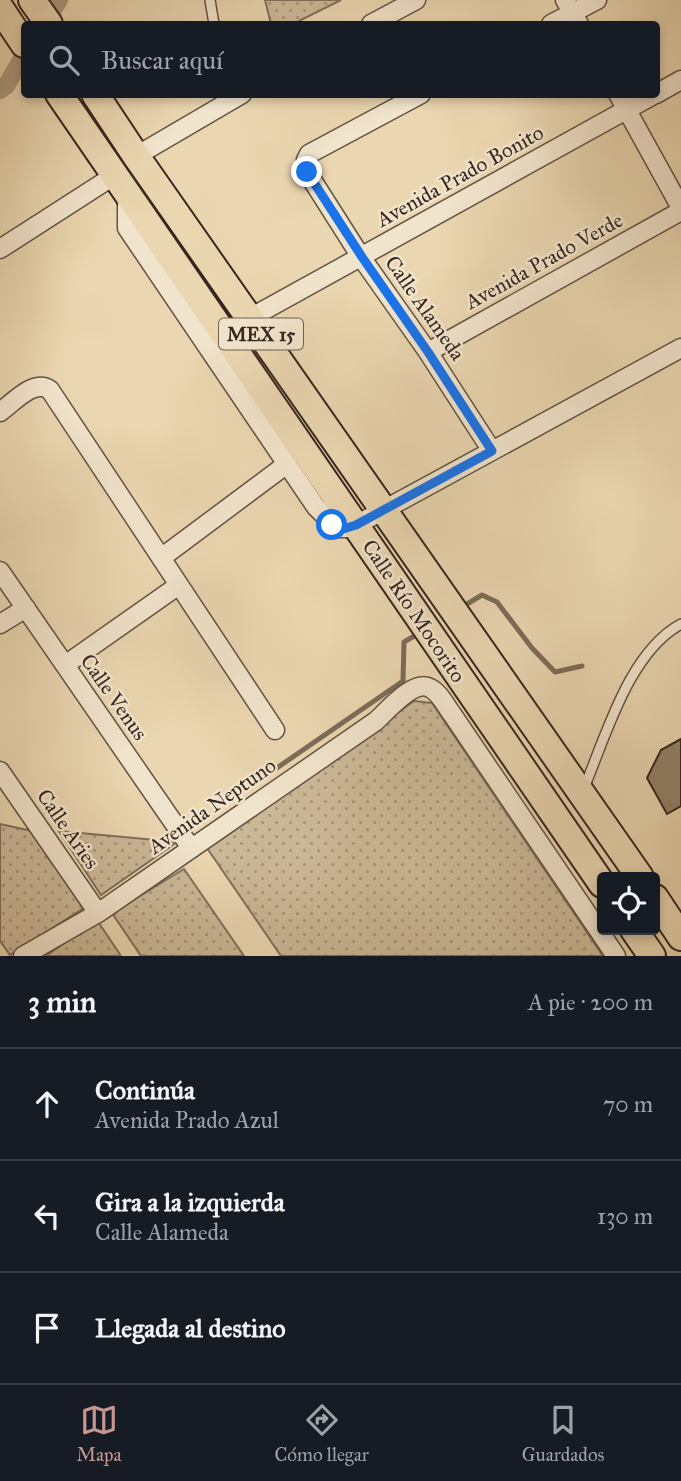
<!DOCTYPE html>
<html lang="es">
<head>
<meta charset="utf-8">
<style>
  body { margin:0; font-family:"IM FELL Great Primer",serif; background:#242831; color:#f1f3f6 }
  .controls { position:absolute; right:21px; bottom:21px; display:grid; overflow:hidden; border-radius:7px; box-shadow:0 4px 10px #0003 }
  .controls button { width:63px; height:63px; display:grid; place-items:center; padding:0; border:0; border-bottom:2px solid #363941; background:#171b24; color:#f1f3f6; font:35px sans-serif }
  .stop { position:absolute; width:21px; height:21px; margin:-16px; border:5px solid #1a73e8; border-radius:50%; background:#fff }
  .stop.end { background:#1a73e8; border-color:#fff; box-shadow:0 2px 7px #0008 }
  .list { margin:0; padding:0; list-style:none }
  h2 { display:flex; justify-content:space-between; align-items:center; height:91px; margin:0; padding:0 28px; font-size:30px }
  h2 small { font-size:23px; font-weight:400; color:#9ea1a6 }
  .list li { display:grid; grid-template-columns:46px 1fr auto; gap:21px; align-items:center; box-sizing:border-box; height:112px; padding:0 28px; border-top:2px solid #363941 }
  .list b { display:block; font-size:26px; white-space:nowrap }
  .list p { margin:0; font-size:23px; white-space:nowrap; color:#9ea1a6 }
  .list em { font-size:23px; font-style:normal; color:#9ea1a6 }
  .icon { flex:none; width:38px; height:38px; fill:none; stroke:currentColor; stroke-width:2; stroke-linecap:round; stroke-linejoin:round }
  .map { position:relative; flex:none; width:681px; height:956px; overflow:hidden }
  .search { position:absolute; background:#171b24; box-shadow:0 4px 10px #0003; left:21px; right:21px; top:21px; height:77px; display:flex; align-items:center; gap:18px; box-sizing:border-box; padding:0 24px; border-radius:7px; color:#9ea1a6; font-size:26px }
  .sheet { height:427px; background:#171b24 }
  nav { display:flex; justify-content:space-around; align-items:center; box-sizing:border-box; height:98px; border-top:2px solid #363941; background:#171b24; font-size:19px; color:#9ea1a6 }
  nav a { display:grid; justify-items:center; gap:4px }
  nav .on { color:#c59692 }
  .map>svg:first-child { display:block }
  .grass { fill:url(#grass-dots); stroke:#80705b; stroke-width:2 }
  .lines { fill:none; stroke-linecap:round; stroke-linejoin:round }
  .stream { stroke:#7c6c59; stroke-width:5 }
  .canal { stroke:#ac9a7f; stroke-width:18 }
  .building { fill:#93826a; stroke:#35271f; stroke-width:2 }
  .lane-casing { stroke:#625343; stroke-width:12 }
  .street-casing { stroke:#625343; stroke-width:21 }
  .primary-casing { stroke:#35271f; stroke-width:30 }
  .lane { stroke:#f1e4cc; stroke-width:9 }
  .street { stroke:#f1e4cc; stroke-width:18 }
  .primary { stroke:#ead6b0; stroke-width:26 }
  .route { stroke:#1a73e8; stroke-width:9 }
  .labels { text-anchor:middle; dominant-baseline:central; stroke-width:5; stroke-linejoin:round; paint-order:stroke }
  .shield { fill:#f1e4cc; stroke:#6d6053; stroke-width:2 }
  .shield-label { font-size:19px; font-weight:bold; fill:#35271f }
  .street-label { font-size:21px; fill:#35271f; stroke:#f1e4cc }
</style>
</head>
<body>
<div class="map">
<svg width="681" height="956" viewBox="0 0 681 956">
  <defs>
    <pattern id="grass-dots" width="8" height="8" patternUnits="userSpaceOnUse" patternTransform="scale(1.75)"><rect width="8" height="8" fill="#cbb897"/><path d="M2 2h.1M6 6h.1" fill="none" stroke="#a6967b" stroke-width="1.8" stroke-linecap="round"/></pattern>
  </defs>
  <rect width="100%" height="100%" fill="#ead6b0"/>
  <filter id="stains"><feTurbulence type="fractalNoise" baseFrequency=".00286" numOctaves="4"/><feColorMatrix values="0 0 0 0 .2 0 0 0 0 .09 0 0 0 0 .02 0 0 0 .5 -.17"/></filter>
  <radialGradient id="worn" r=".72"><stop offset=".6" stop-color="#630" stop-opacity="0"/><stop offset="1" stop-color="#630" stop-opacity=".3"/></radialGradient>
  <path class="grass" d="M265 0H341L293 24H271Z
    M414 701 432 703 603 956H281L207 848Z
    M0 824 36 832 87 906 10 955 0 941Z
    M59 831 177 842 101 895Z
    M184 869 244 956H141L112 913Z
    M97 920 121 956H46Z"/>
  <g class="lines">
    <path class="stream" d="M462 607 482 595 497 602 532 648 555 672 582 666
      M271 772 403 681 404 642 421 632"/>
    <path class="canal" d="M44 24 59 0
      M0 90 6 86 24 55"/>
  </g>
  <path class="building" d="M681 739V806L667 814 647 778 661 750Z"/>
  <g class="lines">
    <defs>
      <path id="lane" d="M210 0 214 24
        M584 788C606 736 629 652 681 624"/>
      <path id="street" d="M565 0 579 24
        M371 24 416 0
        M551 24 597 0
        M421 94 309 154 306 160 307 172 361 257 428 352 492 451
        M618 94 681 208
        M656 94 681 80
        M136 156 242 94
        M127 193V228L316 507 337 528H348L356 525 681 348
        M0 249 115 175
        M250 318 655 94
        M428 352 681 211
        M0 412C13 403 34 378 50 390L275 730
        M161 558 287 464
        M0 571 191 848
        M0 624 26 608
        M65 665 179 585
        M0 771 98 913
        M23 956 98 913 376 721C388 710 414 679 430 688 439 692 446 706 452 714L616 956"/>
      <path id="primary" d="M32 0 49 24
        M0 8 24 44
        M59 94 602 884
        M95 94 136 156 640 877
        M655 898 681 937
        M634 930 652 956"/>
    </defs>
    <use href="#lane" class="lane-casing"/>
    <use href="#street" class="street-casing"/>
    <use href="#primary" class="primary-casing"/>
    <use href="#lane" class="lane"/>
    <use href="#street" class="street"/>
    <use href="#primary" class="primary"/>
  </g>
  <g class="lines">
    <path class="route" d="M307 172 362 257 428 352 492 451 356 525 343 529 332 525"/>
  </g>
  <g class="labels">
    <rect class="shield" x="219" y="318.5" width="84" height="31" rx="5"/>
    <g class="shield-label">
      <text x="261" y="334">MEX 15</text>
    </g>
    <g class="street-label">
      <text transform="translate(460 176) rotate(-29)">Avenida Prado Bonito</text>
      <text transform="translate(544 261) rotate(-29)">Avenida Prado Verde</text>
      <text transform="translate(425 308) rotate(55)">Calle Alameda</text>
      <text transform="translate(414 611) rotate(56)">Calle Río Mocorito</text>
      <text transform="translate(114 697) rotate(55)">Calle Venus</text>
      <text transform="translate(212 806) rotate(-35)">Avenida Neptuno</text>
      <text transform="translate(68 829) rotate(55)">Calle Aries</text>
    </g>
  </g>
  <rect width="100%" height="100%" filter="url(#stains)"/>
  <rect width="100%" height="100%" fill="url(#worn)"/>
</svg>
<div class="controls">
<button><svg class="icon" aria-label="locate" viewBox="0 0 24 24"><circle cx="12" cy="12" r="6"/><path d="M12 2v4M12 18v4M2 12h4M18 12h4"/></svg></button>
</div>
<div class="stop" style="left:332px;top:525px"></div>
<div class="stop end" style="left:307px;top:172px"></div>
<div class="search"><svg class="icon" aria-label="search" viewBox="0 0 24 24"><circle cx="10" cy="10" r="6"/><path d="M15 15l6 6"/></svg>Buscar aquí</div>
</div>
<section class="sheet">
<h2>3 min<small>A pie · 200 m</small></h2>
<ul class="list">
<li><svg class="icon" aria-label="ahead" viewBox="0 0 24 24"><path d="M12 20V5M6 11l6-6 6 6"/></svg><div><b>Continúa</b><p>Avenida Prado Azul</p></div><em>70 m</em></li>
<li><svg class="icon" aria-label="left" viewBox="0 0 24 24"><path d="M17 20v-9H6M10 6l-5 5 5 5"/></svg><div><b>Gira a la izquierda</b><p>Calle Alameda</p></div><em>130 m</em></li>
<li><svg class="icon" aria-label="arrive" viewBox="0 0 24 24"><path d="M6 21V4h12l-3 4 3 4H6"/></svg><div><b>Llegada al destino</b></div></li>
</ul>
</section>
<nav>
<a class="on"><svg class="icon" aria-label="map" viewBox="0 0 24 24"><path d="M3 6l6-2 6 2 6-2v14l-6 2-6-2-6 2zM9 4v14M15 6v14"/></svg>Mapa</a>
<a><svg class="icon" aria-label="directions" viewBox="0 0 24 24"><path d="M12 3l9 9-9 9-9-9zM9 14v-3h6M13 9l2 2-2 2"/></svg>Cómo llegar</a>
<a><svg class="icon" aria-label="saved" viewBox="0 0 24 24"><path d="M7 4h10v16l-5-4-5 4z"/></svg>Guardados</a>
</nav>
</body>
</html>
